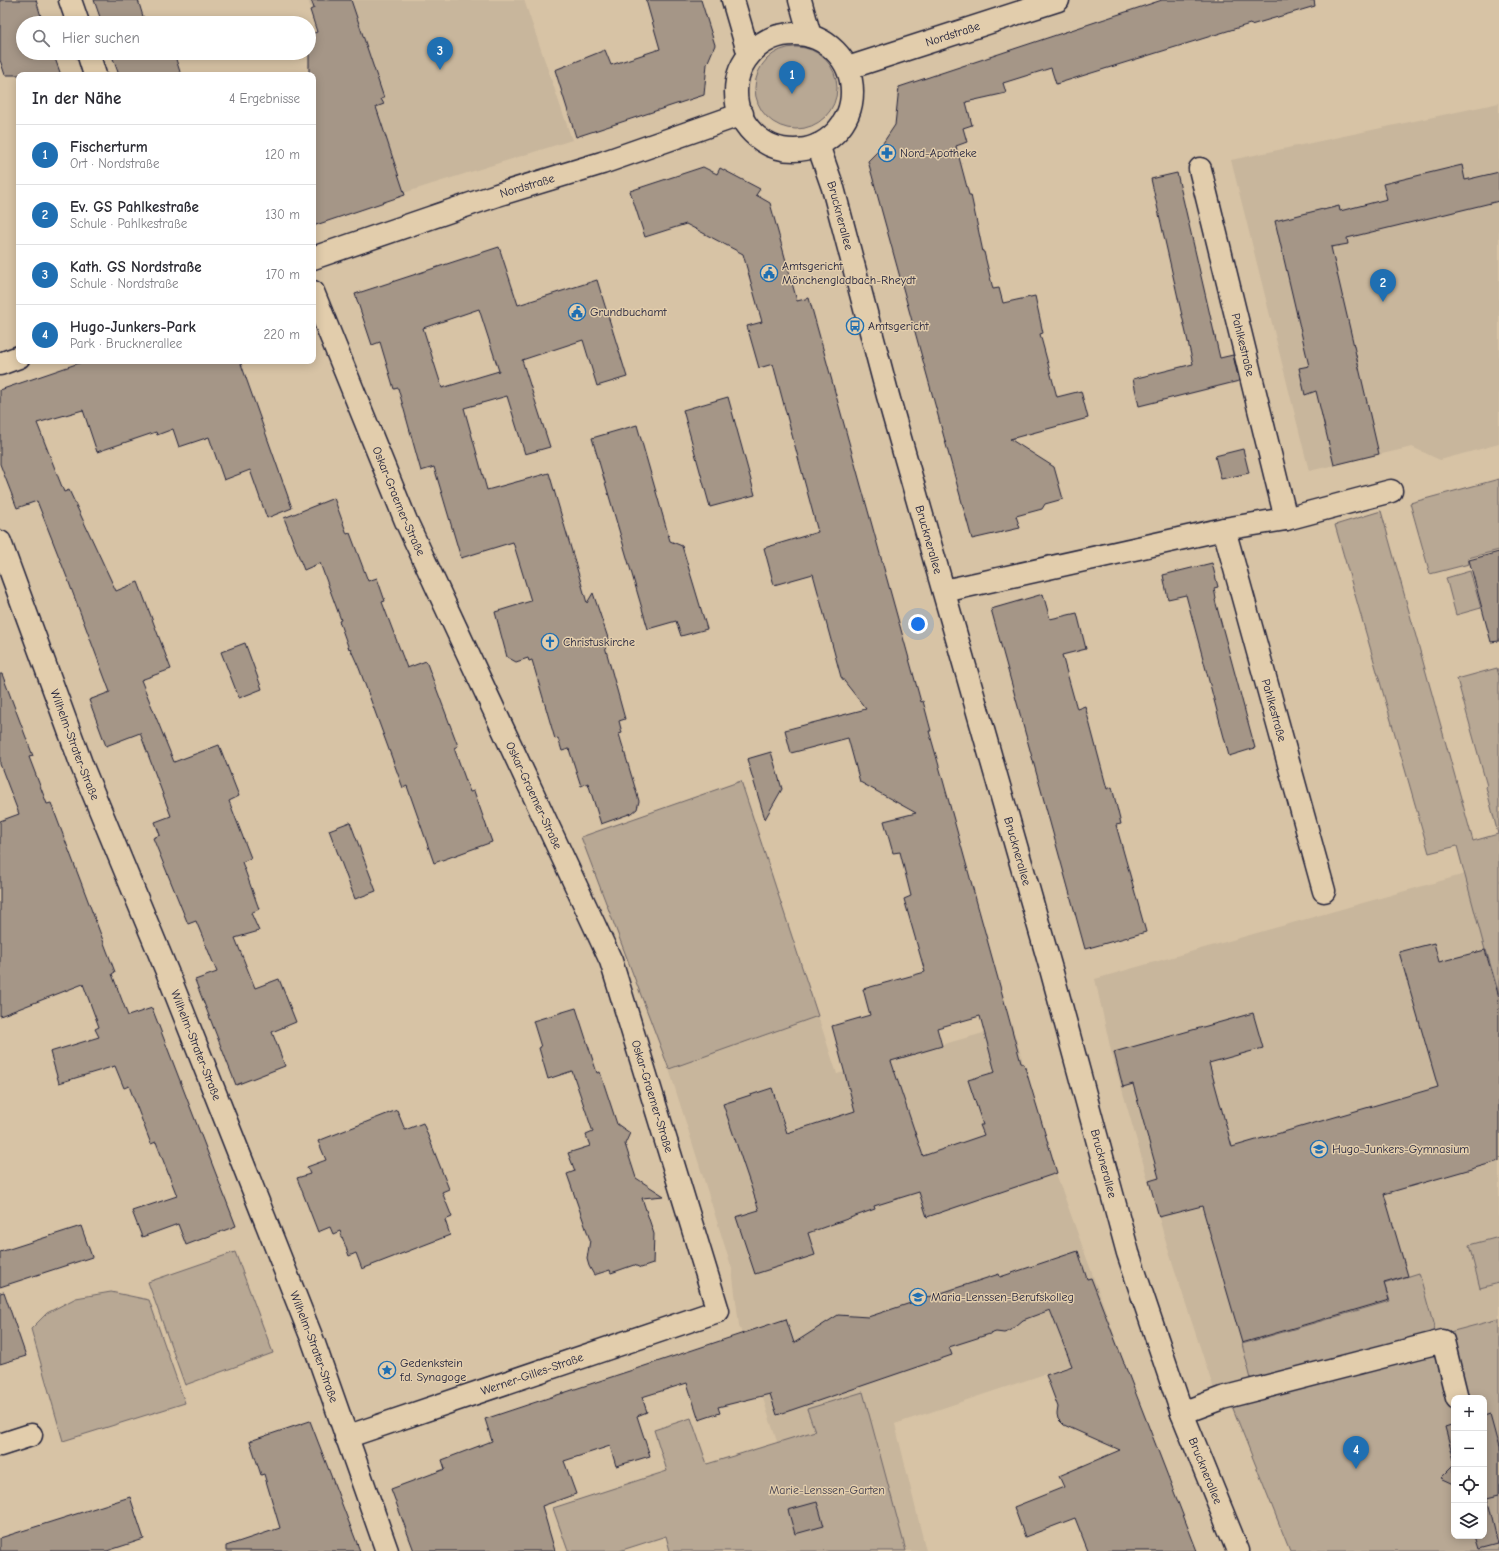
<!DOCTYPE html>
<html lang="de">
<head>
<meta charset="utf-8">
<style>
  body { margin:0; font-family:"Comic Neue",sans-serif; background:#f2f2f3; color:#2b2b33 }
  .controls { position:absolute; right:12px; bottom:12px; display:grid; overflow:hidden; border-radius:8px; box-shadow:0 2px 10px #0003 }
  .controls button { width:36px; height:36px; display:grid; place-items:center; padding:0; border:0; border-bottom:1px solid #e1e1e2; background:#fff; color:#2b2b33; font:20px sans-serif }
  .you { position:absolute; left:918px; top:624px; width:14px; height:14px; margin:-10px; border:3px solid #fff; border-radius:50%; background:#1a73e8; box-shadow:0 0 0 6px #1a73e833 }
  .badge { display:grid; place-items:center; width:26px; height:26px; border-radius:50%; background:#1f6fb2; color:#fff; font-size:13px; font-weight:700 }
  .pin { position:absolute; translate:-50% -33px; filter:drop-shadow(0 1px 2px #0008) }
  .pin::after { content:''; position:absolute; top:21px; width:14px; height:12px; background:inherit; clip-path:polygon(0 0,100% 0,50% 100%) }
  .list { margin:0; padding:0; list-style:none }
  h2 { display:flex; justify-content:space-between; align-items:center; height:52px; margin:0; padding:0 16px; font-size:17px }
  h2 small { font-size:13px; font-weight:400; color:#7c7c81 }
  .list li { display:grid; grid-template-columns:26px 1fr auto; gap:12px; align-items:center; box-sizing:border-box; height:60px; padding:0 16px; border-top:1px solid #e1e1e2 }
  .list b { display:block; font-size:15px; white-space:nowrap }
  .list p { margin:0; font-size:13px; white-space:nowrap; color:#7c7c81 }
  .list em { font-size:13px; font-style:normal; color:#7c7c81 }
  .icon { flex:none; width:22px; height:22px; fill:none; stroke:currentColor; stroke-width:2; stroke-linecap:round; stroke-linejoin:round }
  .map { position:relative; flex:none; width:1499px; height:1551px; overflow:hidden }
  .search { position:absolute; background:#fff; box-shadow:0 2px 10px #0003; left:16px; top:16px; width:300px; height:44px; display:flex; align-items:center; gap:10px; box-sizing:border-box; padding:0 14px; border-radius:22px; color:#7c7c81; font-size:15px }
  .panel { position:absolute; background:#fff; box-shadow:0 2px 10px #0003; left:16px; top:72px; width:300px; height:292px; border-radius:8px }
  .map>svg:first-child { display:block }
  .built { fill:#c8b69c }
  .green { fill:#b8a894; stroke:#6d6568; fill-rule:evenodd }
  .building { fill:#a59687; stroke:#22223b; fill-rule:evenodd }
  .lines { fill:none; stroke-linecap:round; stroke-linejoin:round }
  .minor-casing { stroke:#22223b; stroke-width:25 }
  .minor { stroke:#e2cdac; stroke-width:22 }
  .labels { text-anchor:middle; dominant-baseline:central; stroke-width:3; stroke-linejoin:round; paint-order:stroke }
  .street-label { font-size:12px; fill:#22223b; stroke:#e2cdac }
  .poi-label { font-size:12px; fill:#22223b; stroke:#e2cdac; text-anchor:start }
  .park-label { font-size:12px; fill:#403d4d; stroke:#e2cdac }
</style>
</head>
<body>
<div class="map">
<svg width="1499" height="1551" viewBox="0 0 1499 1551">
  <rect width="100%" height="100%" fill="#d7c3a5"/>
  <filter id="ink" filterUnits="userSpaceOnUse"><feTurbulence type="fractalNoise" baseFrequency=".025" numOctaves="2"/><feDisplacementMap in="SourceGraphic" scale="8" xChannelSelector="R" yChannelSelector="G"/><feConvolveMatrix kernelMatrix="1 2 1 2 8 2 1 2 1" color-interpolation-filters="sRGB"/></filter>
  <g filter="url(#ink)">
    <path class="built" d="M308 0H524L572 140 375 202Z
      M1499 103V444L1440 460 1412 447 1309 471 1231 160Z
      M1465 874 1499 994V1319L1215 1393 1167 1246 1111 1051 1095 979Z
      M818 1016 837 1074 1012 1025 1057 1176 1119 1348 1045 1374 895 1424 926 1551H729L783 1460 739 1325 732 1269 669 1069Z"/>
    <path class="green" d="M755 88a41 41 0 1 1 82 0a41 41 0 1 1-82 0Z
      M1499 479V550L1468 558 1469 564 1430 574 1410 503Z
      M1381 511 1473 841 1498 834 1486 787 1487 786 1457 679 1497 668 1499 676V994L1486 950H1485L1457 846 1429 853 1335 525Z
      M1470 571 1481 608 1456 615 1446 578Z
      M741 781 818 1016 669 1069 581 837Z
      M1499 1237V1283L1480 1288 1469 1245Z
      M235 1252 273 1353 185 1385 148 1282Z
      M1419 1273 1436 1334 1252 1383 1242 1344 1390 1301 1384 1284Z
      M111 1292 149 1300 185 1403 63 1441 31 1329 47 1313 76 1298Z
      M1499 1319V1551H1290L1226 1391ZM1454 1398H1484V1536H1454Z
      M863 1392 906 1551H670L666 1536 619 1551H568L553 1508 667 1471 654 1430 691 1418 707 1464 815 1431 807 1409Z"/>
    <path class="building" d="M0 0H36L43 23H23V53H53L61 75H5L0 60Z
      M94 0H138L145 23H102Z
      M311 0H351L384 98 381 99 384 104 376 107 405 195 313 226V75H309V35L317 32 310 10 314 8Z
      M646 0H701L715 45 707 64 704 95 576 137 555 70 605 50 611 65 660 49Z
      M1162 0H1314L1315 6 1251 25 1250 24 1056 84 1051 68 1003 83 1006 93 966 102 972 125 963 128 967 142 956 146 969 195H971L983 252H984L993 289 999 288 1003 303 1035 296 1043 333 1040 334 1057 397 1081 391 1088 418 1010 439 1054 467 1063 499 1045 504 1042 509 1016 516 1020 528 972 539 868 161 877 152 895 125 899 87Z
      M111 53H174L181 75H119Z
      M1462 165 1465 180 1499 172V201L1347 238 1348 244 1331 247 1379 454 1334 465 1316 391 1305 395 1299 368 1309 366 1275 221 1323 209V210L1339 206 1340 211 1387 199 1383 184Z
      M703 167 717 174 720 168 760 189 756 195 770 203 797 301 809 298 921 702 923 701 931 731H929L939 766 1008 1015 1021 1063 1024 1064 1057 1173 927 1217 919 1192 874 1206 875 1209 808 1233 815 1255 755 1274 736 1217 759 1210 723 1104 772 1088 787 1133 855 1111 832 1026 870 1015 863 989 925 972 904 899 911 896 900 852 893 853 884 821 916 813 860 782 848 738 791 753 785 730 866 709 841 677 813 574 774 585 764 548 818 532 773 364 759 368 747 326 762 322 743 254 686 224 645 237 630 191ZM980 1016 995 1072 968 1080 983 1125H980L984 1135 923 1156 891 1061 942 1046 937 1028Z
      M1177 173 1220 358 1233 355 1239 381 1139 406 1133 379 1193 364 1151 179Z
      M499 247 518 305 597 280 627 377 597 386 583 340 522 360 550 447 525 454 507 396 464 408 487 490 549 473 587 603 593 593 609 641 604 643 625 719 619 721 622 733 619 734 639 801 637 809 632 813 601 824 588 783 581 786 569 749 562 751 558 738 555 739 532 660 529 661 528 658 516 662 507 657 495 612 531 601 513 542 461 558 434 467 421 471 398 388 394 389 380 342 372 345 355 294ZM479 309 499 371 442 388 423 328Z
      M85 361H240L292 508 267 518 250 470 224 480 209 437 179 447 173 429 157 435 156 432 97 452 83 410 37 423 64 492 69 490 116 591 138 582 171 669 141 680 174 762 219 745 239 796 229 801 251 858 242 862 259 909 251 913 259 931 235 938 255 988 279 979 296 1022 272 1032 285 1066 236 1085 195 980 217 972 196 921 188 924 153 838 160 835 155 822 171 816 140 733 106 746 89 700 110 692 68 580 37 501 17 508 0 464V390Z
      M728 397 755 495 710 507 683 410Z
      M637 425 670 541 682 546 707 629 681 636 676 621 648 629 592 438Z
      M1243 449 1249 473 1221 479 1215 456Z
      M334 498 347 534 350 533 368 581 377 578 385 601 382 602 407 668 426 661 458 746 454 748 470 792 474 791 492 842 434 863 407 786 403 788 359 668 350 648 349 649 339 621 341 620 320 563 304 570 284 518Z
      M1499 552V641L1491 642 1469 560Z
      M1212 563 1218 587 1214 588 1216 599 1215 600 1255 748 1229 756 1186 595 1168 599 1163 575Z
      M1043 594 1050 619 1077 613 1086 649 1062 655 1077 709 1085 706 1107 789 1112 787 1121 824 1116 825 1146 932 1085 949 991 609Z
      M245 643 262 689 239 698 221 652Z
      M0 674H2L33 756 29 757 47 804 51 803 115 972 112 974 128 1016 152 1008 236 1226 186 1245 178 1224 142 1237 132 1211 177 1196 156 1142 151 1144 129 1086 124 1088 115 1066 59 1083 50 1052 99 1037 95 1029 99 1027 83 984 0 1016V821L19 814 0 764Z
      M771 752 782 789 765 819 747 759Z
      M350 822 376 891 355 899 329 830Z
      M1434 943 1439 962 1485 950 1499 997V1161L1384 1194 1408 1276 1384 1283 1389 1300 1242 1343 1202 1206 1159 1217 1149 1181 1159 1178 1133 1084 1123 1087 1114 1052 1253 1013 1263 1048 1209 1063 1232 1147 1438 1087 1399 952Z
      M576 1008 597 1073 600 1072 617 1124 630 1133 625 1144 636 1178 664 1196 642 1198 654 1234 653 1264 641 1268 634 1265 611 1273 610 1270 594 1275 589 1266 587 1259 590 1240 567 1174 575 1171 568 1153 590 1146 586 1135 593 1132 572 1071 548 1079 539 1048 541 1047 533 1021Z
      M397 1110 405 1130 423 1123 449 1189 442 1192 452 1217 445 1220 450 1235 362 1269 356 1253 349 1256 340 1231 333 1234 330 1227 318 1232 297 1178 310 1174 307 1167 326 1160 318 1141Z
      M81 1226 92 1257 0 1287V1252Z
      M1078 1251 1087 1279 1091 1278 1197 1551H1088L1075 1518 1025 1537 1014 1507 1064 1487 1059 1476 1120 1450 1064 1425 1058 1419 1057 1414 1058 1407 1046 1375 1072 1366 1050 1310 1023 1320 1010 1331 1004 1333 996 1332 949 1347 952 1355 777 1415 770 1394 718 1407 720 1413 699 1420 687 1383 642 1397 647 1412 637 1416 650 1456 616 1466 610 1446 564 1461 576 1494 542 1506 555 1551H414L391 1489 445 1469 442 1460 492 1441 485 1419 786 1319 794 1343 838 1315 868 1317 999 1274 1000 1277Z
      M4 1292 26 1356 0 1364V1293Z
      M1490 1415 1499 1448V1494L1487 1497 1498 1544 1479 1549 1475 1536H1484V1417Z
      M310 1421 360 1551H226V1546L280 1528 264 1474 261 1475 250 1441Z
      M1454 1424V1460L1445 1427Z
      M1454 1465V1484L1441 1478Z
      M130 1497 144 1539 107 1551H0V1538Z
      M817 1502 824 1526 795 1534 788 1510Z"/>
    <g class="lines">
      <defs>
        <g id="minor">
          <path d="M70 0 78 23"/>
          <path d="M733 0 749 55"/>
          <path d="M800 0 810 36"/>
          <circle cx="794" cy="92" r="58"/>
          <path d="M88 53 95 75"/>
          <path id="s1" d="M848 68 1058 0"/>
          <path id="s2" d="M818 145 833 188 888 396 1051 969 1128 1253 1182 1413 1238 1551"/>
          <path id="s3" d="M1200 169 1286 519"/>
          <path id="s4" d="M313 258 497 195 602 163 742 114"/>
          <path id="s5" d="M313 292 406 521 611 961 718 1311 346 1437"/>
          <path d="M0 364 19 357"/>
          <path id="s6" d="M1224 529 1324 891"/>
          <path id="s7" d="M0 542 82 766 168 974 313 1341 387 1551"/>
          <path d="M944 591 1224 529 1286 519 1391 491"/>
          <path d="M1182 1413 1222 1398 1443 1341 1457 1398"/>
          <path d="M0 1445 31 1435"/>
        </g>
      </defs>
      <use href="#minor" class="minor-casing"/>
      <use href="#minor" class="minor"/>
    </g>
  </g>
  <defs>
    <symbol id="pharmacy-ring" viewBox="-11 -11 22 22"><circle r="9.5" fill="#e2cdac" stroke="#1f6fb2" stroke-width="1.5"/><path d="M-2-6h4v4h4v4h-4v4h-4v-4h-4v-4h4Z" fill="#1f6fb2"/></symbol>
    <symbol id="civic-ring" viewBox="-11 -11 22 22"><circle r="9.5" fill="#e2cdac" stroke="#1f6fb2" stroke-width="1.5"/><path d="M-.6-6.5H3V-4.5H.6V-3L4-1V1h2V6H-6V1h2V-1L-.6-3ZM-1.2 2.5V6h2.4V2.5Z" fill="#1f6fb2"/></symbol>
    <symbol id="bus-ring" viewBox="-11 -11 22 22"><circle r="9.5" fill="#e2cdac" stroke="#1f6fb2" stroke-width="1.5"/><path d="M-5-6H5V4H4V6H2V4H-2V6H-4V4H-5ZM-3.5-4V0h7V-4ZM-3.5 1.2v1.5H-2V1.2ZM2 1.2v1.5H3.5V1.2Z" fill="#1f6fb2"/></symbol>
    <symbol id="church-ring" viewBox="-11 -11 22 22"><circle r="9.5" fill="#e2cdac" stroke="#1f6fb2" stroke-width="1.5"/><path d="M-1.2-6h2.4v3.5h3.3v2.4h-3.3V6h-2.4V-.1h-3.3v-2.4h3.3Z" fill="#1f6fb2"/></symbol>
    <symbol id="school-ring" viewBox="-11 -11 22 22"><circle r="9.5" fill="#e2cdac" stroke="#1f6fb2" stroke-width="1.5"/><path d="M0-5L7-2L0 1L-7-2ZM-4 1L0 2.5L4 1V4Q0 6-4 4Z" fill="#1f6fb2"/></symbol>
    <symbol id="university-ring" viewBox="-11 -11 22 22"><circle r="9.5" fill="#e2cdac" stroke="#1f6fb2" stroke-width="1.5"/><path d="M0-5L7-2L0 1L-7-2ZM-4 1L0 2.5L4 1V4Q0 6-4 4Z" fill="#1f6fb2"/></symbol>
    <symbol id="sight-ring" viewBox="-11 -11 22 22"><circle r="9.5" fill="#e2cdac" stroke="#1f6fb2" stroke-width="1.5"/><path d="M0-6L1.8-2.2L6-1.7L2.9 1.2L3.7 5.4L0 3.3L-3.7 5.4L-2.9 1.2L-6-1.7L-1.8-2.2Z" fill="#1f6fb2"/></symbol>
  </defs>
  <g fill-rule="evenodd">
    <use href="#pharmacy-ring" x="877" y="143" width="20" height="20"/>
    <use href="#civic-ring" x="759" y="263" width="20" height="20"/>
    <use href="#civic-ring" x="567" y="302" width="20" height="20"/>
    <use href="#bus-ring" x="845" y="316" width="20" height="20"/>
    <use href="#church-ring" x="540" y="632" width="20" height="20"/>
    <use href="#school-ring" x="1309" y="1139" width="20" height="20"/>
    <use href="#university-ring" x="908" y="1287" width="20" height="20"/>
    <use href="#sight-ring" x="377" y="1360" width="20" height="20"/>
  </g>
  <g class="labels">
    <g class="street-label">
      <text stroke="none"><textPath href="#s1" startOffset="110">Nordstraße</textPath></text>
      <text stroke="none"><textPath href="#s4" startOffset="226">Nordstraße</textPath></text>
      <text stroke="none"><textPath href="#s2" startOffset="74">Brucknerallee</textPath></text>
      <text stroke="none"><textPath href="#s3" startOffset="181">Pahlkestraße</textPath></text>
      <text stroke="none"><textPath href="#s5" startOffset="226">Oskar-Graemer-Straße</textPath></text>
      <text stroke="none"><textPath href="#s2" startOffset="410">Brucknerallee</textPath></text>
      <text stroke="none"><textPath href="#s6" startOffset="188">Pahlkestraße</textPath></text>
      <text stroke="none"><textPath href="#s7" startOffset="216">Wilhelm-Strater-Straße</textPath></text>
      <text stroke="none"><textPath href="#s5" startOffset="550">Oskar-Graemer-Straße</textPath></text>
      <text stroke="none"><textPath href="#s2" startOffset="734">Brucknerallee</textPath></text>
      <text stroke="none"><textPath href="#s7" startOffset="540">Wilhelm-Strater-Straße</textPath></text>
      <text stroke="none"><textPath href="#s5" startOffset="874">Oskar-Graemer-Straße</textPath></text>
      <text stroke="none"><textPath href="#s2" startOffset="1058">Brucknerallee</textPath></text>
      <text stroke="none"><textPath href="#s7" startOffset="864">Wilhelm-Strater-Straße</textPath></text>
      <text transform="translate(532 1374) rotate(-19)">Werner-Gilles-Straße</text>
      <text stroke="none"><textPath href="#s2" startOffset="1382">Brucknerallee</textPath></text>
    </g>
    <g class="poi-label">
      <text x="900" y="153">Nord-Apotheke</text>
      <text x="782" y="266">Amtsgericht<tspan x="782" dy="14">Mönchengladbach-Rheydt</tspan></text>
      <text x="590" y="312">Grundbuchamt</text>
      <text x="868" y="326">Amtsgericht</text>
      <text x="563" y="642">Christuskirche</text>
      <text x="1332" y="1149">Hugo-Junkers-Gymnasium</text>
      <text x="931" y="1297">Maria-Lenssen-Berufskolleg</text>
      <text x="400" y="1363">Gedenkstein<tspan x="400" dy="14">f.d. Synagoge</tspan></text>
    </g>
    <g class="park-label">
      <text x="827" y="1490">Marie-Lenssen-Garten</text>
    </g>
  </g>
</svg>
<div class="controls">
<button>+</button>
<button>−</button>
<button><svg class="icon" aria-label="locate" viewBox="0 0 24 24"><circle cx="12" cy="12" r="6"/><path d="M12 2v4M12 18v4M2 12h4M18 12h4"/></svg></button>
<button><svg class="icon" aria-label="layers" viewBox="0 0 24 24"><path d="M12 4l9 5-9 5-9-5zM3 14l9 5 9-5"/></svg></button>
</div>
<div class="you"></div>
<div class="pin badge" style="left:792px;top:94px">1</div>
<div class="pin badge" style="left:1383px;top:302px">2</div>
<div class="pin badge" style="left:440px;top:70px">3</div>
<div class="pin badge" style="left:1356px;top:1469px">4</div>
<div class="search"><svg class="icon" aria-label="search" viewBox="0 0 24 24"><circle cx="10" cy="10" r="6"/><path d="M15 15l6 6"/></svg>Hier suchen</div>
<section class="panel">
<h2>In der Nähe<small>4 Ergebnisse</small></h2>
<ul class="list">
<li><span class="badge">1</span><div><b>Fischerturm</b><p>Ort · Nordstraße</p></div><em>120 m</em></li>
<li><span class="badge">2</span><div><b>Ev. GS Pahlkestraße</b><p>Schule · Pahlkestraße</p></div><em>130 m</em></li>
<li><span class="badge">3</span><div><b>Kath. GS Nordstraße</b><p>Schule · Nordstraße</p></div><em>170 m</em></li>
<li><span class="badge">4</span><div><b>Hugo-Junkers-Park</b><p>Park · Brucknerallee</p></div><em>220 m</em></li>
</ul>
</section>
</div>
</body>
</html>
